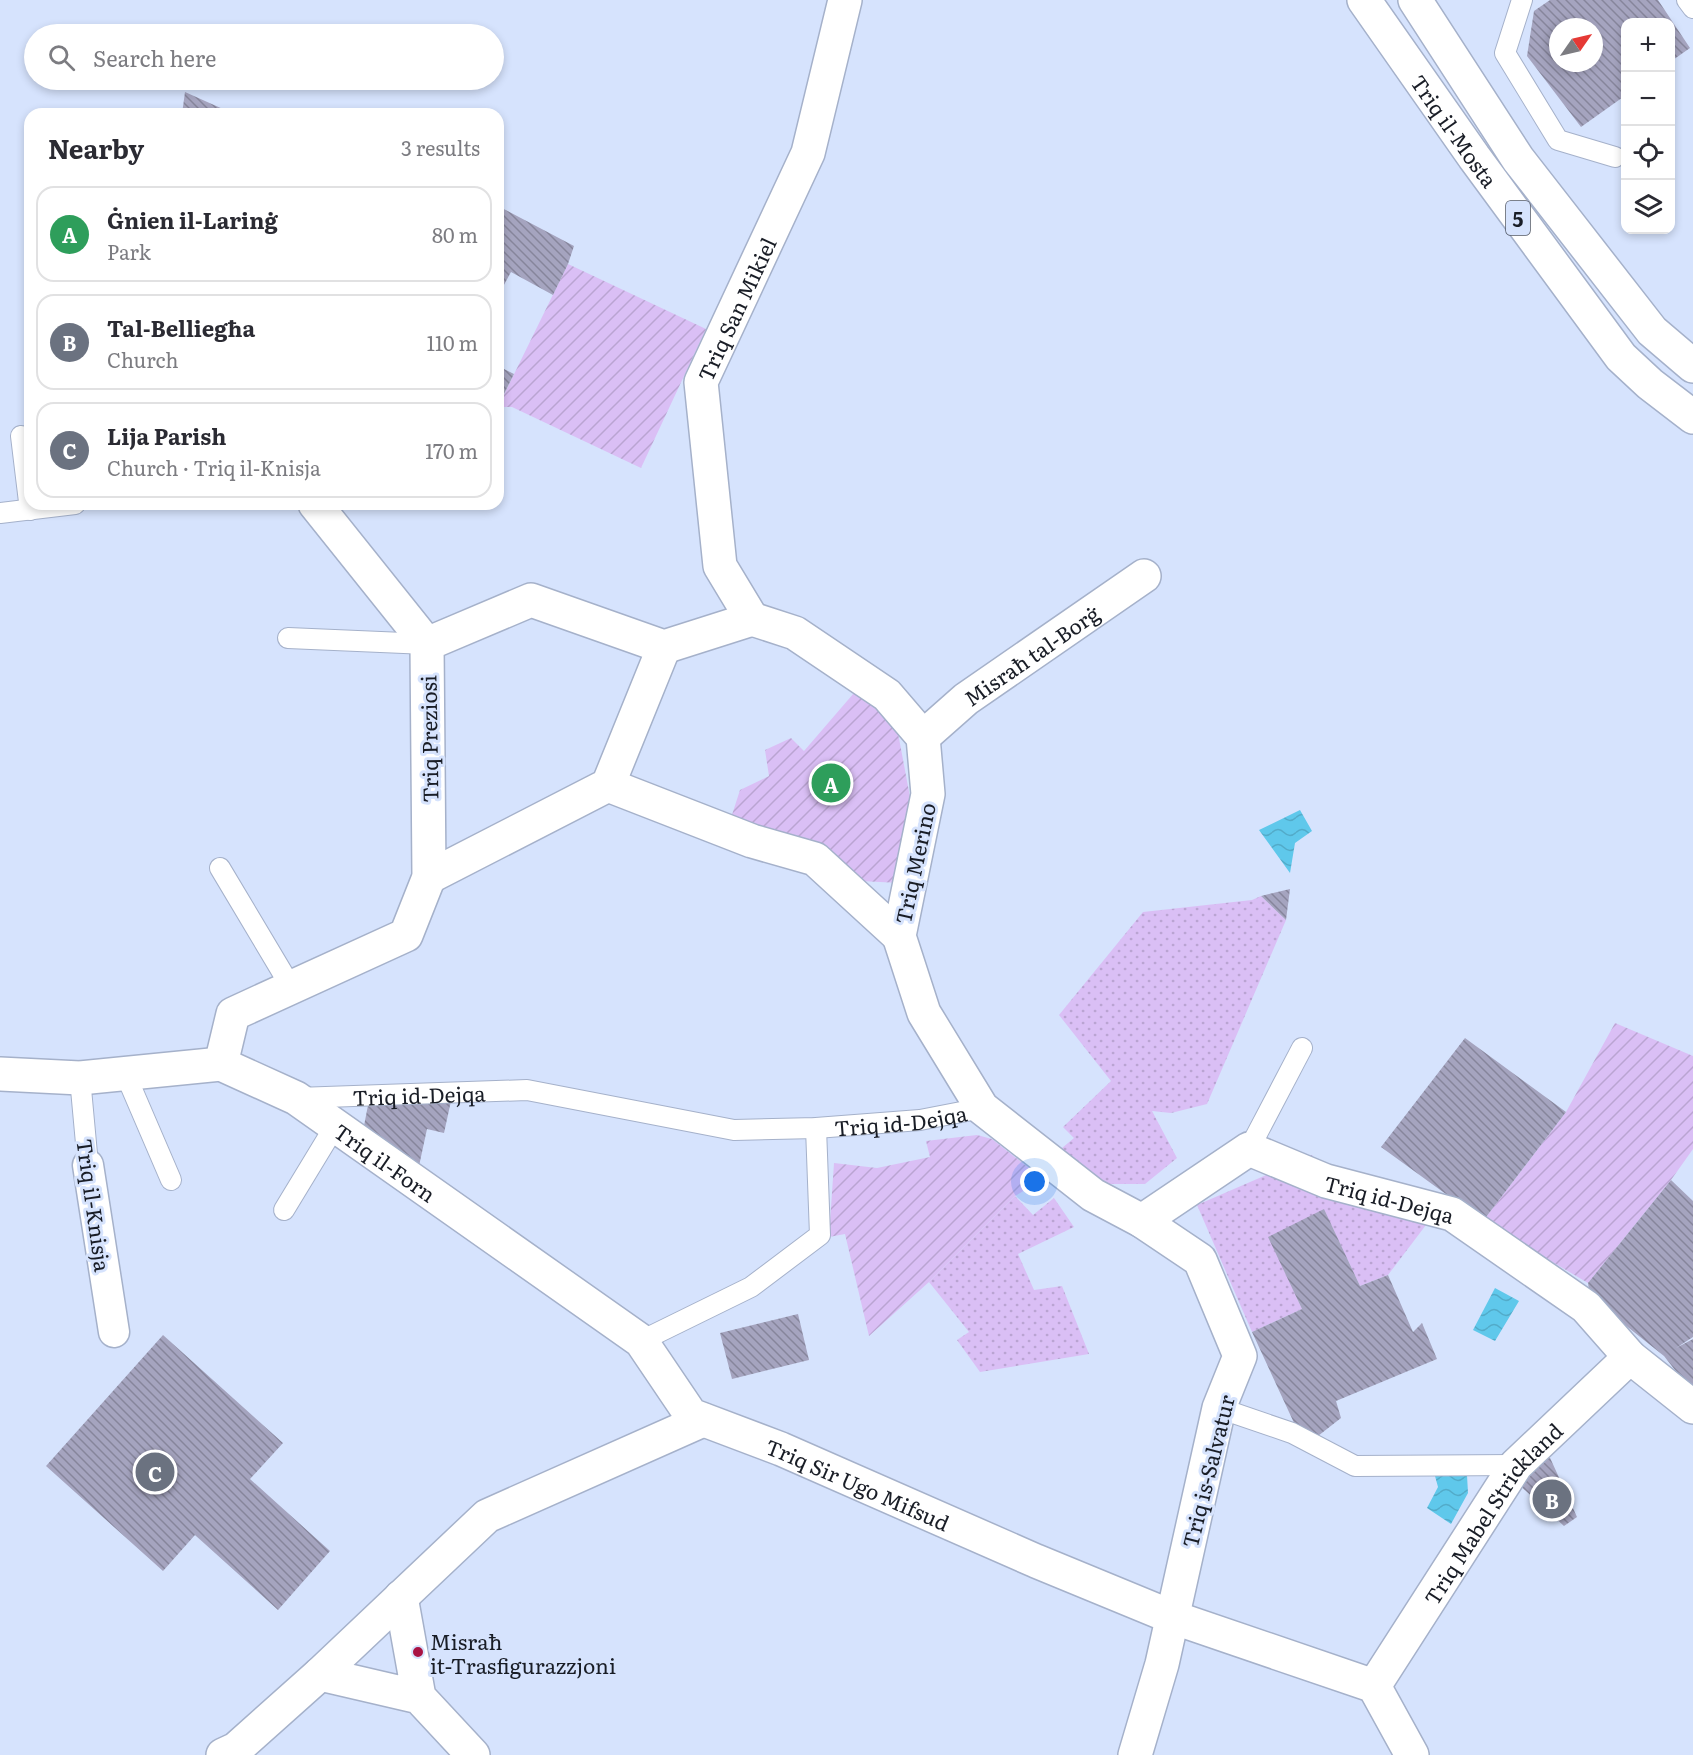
<!DOCTYPE html>
<html lang="en">
<head>
<meta charset="utf-8">
<style>
  body { margin:0; font-family:Literata,serif; background:#f7f7f7; color:#2b2b33 }
  .controls { position:absolute; right:18px; top:18px; display:grid; overflow:hidden; border-radius:12px; box-shadow:0 3px 9px #0003 }
  .controls button { width:54px; height:54px; display:grid; place-items:center; padding:0; border:0; border-bottom:2px solid #e1e1e2; background:#fff; color:#2b2b33; font:30px sans-serif }
  .compass { position:absolute; left:1549px; top:18px; width:54px; height:54px; border-radius:50%; background:#fff; box-shadow:0 3px 9px #0003; rotate:56deg }
  .you { position:absolute; left:1035px; top:1182px; width:21px; height:21px; margin:-15px; border:4px solid #fff; border-radius:50%; background:#1a73e8; box-shadow:0 0 0 9px #1a73e833 }
  .badge { display:grid; place-items:center; width:39px; height:39px; border-radius:50%; background:#db2777; color:#fff; font-size:20px; font-weight:700 }
  .pin { position:absolute; translate:-50% -50%; border:3px solid #fff; box-shadow:0 2px 6px #0006 }
  .list { margin:0; padding:0; list-style:none }
  h2 { display:flex; justify-content:space-between; align-items:center; height:78px; margin:0; padding:0 24px; font-size:26px }
  h2 small { font-size:20px; font-weight:400; color:#7c7c81 }
  .list li { display:grid; grid-template-columns:39px 1fr auto; gap:18px; align-items:center; box-sizing:border-box; height:96px; margin:0 12px 12px; padding:0 12px; border:2px solid #e1e1e2; border-radius:18px }
  .list b { display:block; font-size:22px; white-space:nowrap }
  .list p { margin:0; font-size:20px; white-space:nowrap; color:#7c7c81 }
  .list em { font-size:20px; font-style:normal; color:#7c7c81 }
  .icon { flex:none; width:33px; height:33px; fill:none; stroke:currentColor; stroke-width:2; stroke-linecap:round; stroke-linejoin:round }
  .map { position:relative; flex:none; width:1693px; height:1755px; overflow:hidden }
  .search { position:absolute; background:#fff; box-shadow:0 3px 9px #0003; left:24px; top:24px; width:480px; height:66px; display:flex; align-items:center; gap:15px; box-sizing:border-box; padding:0 21px; border-radius:33px; color:#7c7c81; font-size:22px }
  .panel { position:absolute; background:#fff; box-shadow:0 3px 9px #0003; left:24px; top:108px; width:480px; height:402px; border-radius:18px }
  .map>svg:first-child { display:block }
  .grass { fill:url(#grass-dots) }
  .garden { fill:url(#garden-furrows) }
  .water { fill:url(#water-waves) }
  .building { fill:url(#building-back-hatch); fill-rule:evenodd }
  .lines { fill:none; stroke-linecap:round; stroke-linejoin:round }
  .service-casing { stroke:#a5b1ca; stroke-width:22 }
  .pedestrian-casing { stroke:#a5b1ca; stroke-width:33 }
  .minor-casing { stroke:#a5b1ca; stroke-width:36 }
  .tertiary-casing { stroke:#a5b1ca; stroke-width:36 }
  .trunk-casing { stroke:#a5b1ca; stroke-width:36 }
  .service { stroke:#fff; stroke-width:20 }
  .pedestrian { stroke:#fff; stroke-width:30 }
  .minor { stroke:#fff; stroke-width:33 }
  .tertiary { stroke:#fff; stroke-width:33 }
  .trunk { stroke:#fff; stroke-width:33 }
  .poi-dot { fill:#a91343; stroke:#d6e3fd; stroke-width:2 }
  .labels { text-anchor:middle; dominant-baseline:central; stroke-width:6; stroke-linejoin:round; paint-order:stroke }
  .shield { fill:#d6e3fd; stroke:#525866; stroke-width:1.5 }
  .shield-label { font-size:20px; font-weight:bold; fill:#191d26 }
  .street-label { font-size:21px; fill:#191d26; stroke:#d6e3fd }
  .poi-label { font-size:21px; fill:#191d26; stroke:#d6e3fd; text-anchor:start }
</style>
</head>
<body>
<div class="map">
<svg width="1693" height="1755" viewBox="0 0 1693 1755">
  <defs>
    <pattern id="grass-dots" width="8" height="8" patternUnits="userSpaceOnUse" patternTransform="scale(1.5)"><rect width="8" height="8" fill="#dabff5"/><path d="M2 2h.1M6 6h.1" fill="none" stroke="#baa4d2" stroke-width="1.8" stroke-linecap="round"/></pattern>
    <pattern id="garden-furrows" width="10" height="10" patternUnits="userSpaceOnUse" patternTransform="scale(1.5)"><rect width="10" height="10" fill="#dabff5"/><path d="M-1 1l2-2M0 10L10 0M9 11l2-2" fill="none" stroke="#baa4d2"/></pattern>
    <pattern id="water-waves" width="16" height="10" patternUnits="userSpaceOnUse" patternTransform="scale(1.5)"><rect width="16" height="10" fill="#5fc8eb"/><path d="M0 5q4-4 8 0t8 0" fill="none" stroke="#52abc9"/></pattern>
    <pattern id="building-back-hatch" width="6" height="6" patternUnits="userSpaceOnUse" patternTransform="scale(1.5)"><rect width="6" height="6" fill="#a5a4bf"/><path d="M-1 5l2 2M0 0l6 6M5-1l2 2" fill="none" stroke="#86859b"/></pattern>
  </defs>
  <rect width="100%" height="100%" fill="#d6e3fd"/>
  <path class="grass" d="M1261 896 1286 920 1207 1104 1171 1113 1152 1111 1177 1158 1145 1184H1106L1056 1153 1074 1138 1063 1127 1111 1081 1059 1015 1143 912 1252 900Z
    M1312 1155 1320 1167 1429 1221 1388 1275 1360 1286 1324 1210 1269 1237 1302 1309 1252 1332 1197 1205Z
    M1015 1196 1033 1215 1054 1198 1074 1227 1018 1254 1034 1290 1062 1286 1089 1354 980 1372 957 1340 969 1332 929 1282Z"/>
  <path class="garden" d="M568 264 706 329 641 468 512 407H498Z
    M860 686 898 733 913 813 900 883 860 881 730 821 740 790 769 776 765 750 791 738 804 751Z
    M1615 1023 1693 1056V1149L1671 1180 1588 1283 1483 1221 1566 1112Z
    M977 1135 992 1139 1043 1179 1015 1196 929 1282 869 1336 845 1234 829 1237 834 1163 877 1168 930 1157 926 1141Z"/>
  <path class="water" d="M1300 810 1312 831 1295 843 1290 873 1259 830Z
    M1495 1288 1519 1301 1495 1341 1473 1330Z
    M1467 1475 1468 1493 1451 1524 1427 1508 1438 1487 1435 1476Z"/>
  <path class="building" d="M1550 0H1658L1690 48 1670 62V22H1626V95L1581 127 1527 56 1534 11ZM1558 27H1594V63H1558Z
    M185 92 234 114H182Z
    M498 206 574 246 568 264 553 295 511 272 498 296Z
    M498 366 514 374 498 406Z
    M1290 889 1286 920 1261 896Z
    M1465 1038 1566 1112 1483 1221 1381 1147Z
    M369 1100 451 1101 444 1133 427 1129 419 1166 363 1131Z
    M1671 1180 1693 1201V1337L1676 1348 1693 1339V1393L1664 1356 1590 1297 1588 1283Z
    M1324 1209 1360 1286 1388 1275 1413 1332 1422 1323 1437 1359 1336 1401 1341 1418 1318 1436 1295 1425 1252 1332 1302 1309 1268 1237Z
    M798 1314 809 1360 732 1379 720 1333Z
    M163 1335 283 1443 250 1479 330 1551 278 1610 195 1535 163 1571 46 1466Z
    M1546 1449 1577 1517 1564 1526 1516 1482Z"/>
  <g class="lines">
    <defs>
      <g id="service">
        <path d="M1522 0 1505 53 1558 140 1615 157"/>
        <path d="M1687 0 1693 8"/>
        <path d="M21 436 30 510"/>
        <path d="M0 513 75 504"/>
        <path d="M288 638 427 644"/>
        <path d="M220 868 291 987"/>
        <path d="M125 1073 171 1180"/>
        <path d="M80 1078 88 1165"/>
        <path id="s1" d="M297 1098 527 1090 734 1130 816 1128 920 1120 982 1108"/>
        <path d="M1249 1149 1302 1048"/>
        <path d="M284 1210 335 1126"/>
        <path d="M641 1341 751 1287 820 1235 816 1128"/>
        <path d="M1219 1408 1292 1433 1355 1466 1516 1465"/>
      </g>
      <path id="pedestrian" d="M88 1165 114 1332"/>
      <g id="minor">
        <path d="M315 504 427 644"/>
        <path d="M752 619 795 633 887 695 923 737 928 794 899 936 924 1013 982 1108 1093 1195 1142 1221 1200 1260 1240 1356 1219 1408 1162 1664 1135 1755"/>
        <path id="s2" d="M752 619 720 566 701 382 808 153 845 0"/>
        <path id="s3" d="M923 737 966 699 1144 576"/>
        <path d="M608 785 752 841 815 859 899 936"/>
        <path d="M429 877 608 785 664 647"/>
        <path d="M221 1064 233 1014 406 935 429 877 427 644 531 600 664 647 752 619"/>
        <path id="s4" d="M0 1074 80 1078 221 1064 296 1098 641 1341 691 1415 781 1449 1036 1561 1172 1617 1374 1686 1412 1755"/>
        <path id="s5" d="M1142 1221 1249 1149 1326 1181 1452 1214 1586 1307 1630 1357 1693 1407"/>
        <path id="s6" d="M1374 1686 1516 1465 1630 1357"/>
        <path d="M223 1755 236 1749 320 1674 487 1516 703 1420"/>
      </g>
      <path id="tertiary" d="M401 1597 419 1697
        M320 1674 419 1697
        M419 1697 473 1755"/>
      <g id="trunk">
        <path id="s7" d="M1364 0 1474 157 1621 357 1650 384 1693 417"/>
        <path d="M1415 0 1518 159 1652 331 1693 366"/>
      </g>
    </defs>
    <use href="#service" class="service-casing"/>
    <use href="#pedestrian" class="pedestrian-casing"/>
    <use href="#minor" class="minor-casing"/>
    <use href="#tertiary" class="tertiary-casing"/>
    <use href="#trunk" class="trunk-casing"/>
    <use href="#service" class="service"/>
    <use href="#pedestrian" class="pedestrian"/>
    <use href="#minor" class="minor"/>
    <use href="#tertiary" class="tertiary"/>
    <use href="#trunk" class="trunk"/>
  </g>
  <circle class="poi-dot" cx="418" cy="1652" r="6"/>
  <g class="labels">
    <rect class="shield" x="1506" y="201" width="24" height="34" rx="4.5"/>
    <g class="shield-label">
      <text x="1518" y="218">5</text>
    </g>
    <g class="street-label">
      <text stroke="none"><textPath href="#s7" startOffset="159">Triq il-Mosta</textPath></text>
      <text stroke="none"><textPath href="#s2" startOffset="328">Triq San Mikiel</textPath></text>
      <text stroke="none"><textPath href="#s3" startOffset="136">Misraħ tal-Borġ</textPath></text>
      <text transform="translate(428 739) rotate(-91)">Triq Preziosi</text>
      <text transform="translate(914 863) rotate(-78)">Triq Merino</text>
      <text stroke="none"><textPath href="#s1" startOffset="122">Triq id-Dejqa</textPath></text>
      <text stroke="none"><textPath href="#s1" startOffset="608">Triq id-Dejqa</textPath></text>
      <text stroke="none"><textPath href="#s4" startOffset="414">Triq il-Forn</textPath></text>
      <text stroke="none"><textPath href="#s5" startOffset="278">Triq id-Dejqa</textPath></text>
      <text transform="translate(95 1205) rotate(82)">Triq il-Knisja</text>
      <text transform="translate(1207 1471) rotate(-76)">Triq is-Salvatur</text>
      <text stroke="none"><textPath href="#s4" startOffset="996">Triq Sir Ugo Mifsud</textPath></text>
      <text stroke="none"><textPath href="#s6" startOffset="210">Triq Mabel Strickland</textPath></text>
    </g>
    <g class="poi-label">
      <text x="430" y="1640">Misraħ<tspan x="430" dy="24">it-Trasfigurazzjoni</tspan></text>
    </g>
  </g>
</svg>
<div class="controls">
<button>+</button>
<button>−</button>
<button><svg class="icon" aria-label="locate" viewBox="0 0 24 24"><circle cx="12" cy="12" r="6"/><path d="M12 2v4M12 18v4M2 12h4M18 12h4"/></svg></button>
<button><svg class="icon" aria-label="layers" viewBox="0 0 24 24"><path d="M12 4l9 5-9 5-9-5zM3 14l9 5 9-5"/></svg></button>
</div>
<svg class="compass" viewBox="-18 -18 36 36"><path d="M0-13l5 13h-10z" fill="#e53935"/><path d="M0 13l5-13h-10z" fill="#7c7c81"/></svg>
<div class="you"></div>
<div class="pin badge" style="left:831px;top:783px;background:#2e9e5b">A</div>
<div class="pin badge" style="left:1552px;top:1499px;background:#6b7280">B</div>
<div class="pin badge" style="left:155px;top:1472px;background:#6b7280">C</div>
<div class="search"><svg class="icon" aria-label="search" viewBox="0 0 24 24"><circle cx="10" cy="10" r="6"/><path d="M15 15l6 6"/></svg>Search here</div>
<section class="panel">
<h2>Nearby<small>3 results</small></h2>
<ul class="list">
<li><span class="badge" style="background:#2e9e5b">A</span><div><b>Ġnien il-Larinġ</b><p>Park</p></div><em>80 m</em></li>
<li><span class="badge" style="background:#6b7280">B</span><div><b>Tal-Belliegħa</b><p>Church</p></div><em>110 m</em></li>
<li><span class="badge" style="background:#6b7280">C</span><div><b>Lija Parish</b><p>Church · Triq il-Knisja</p></div><em>170 m</em></li>
</ul>
</section>
</div>
</body>
</html>
